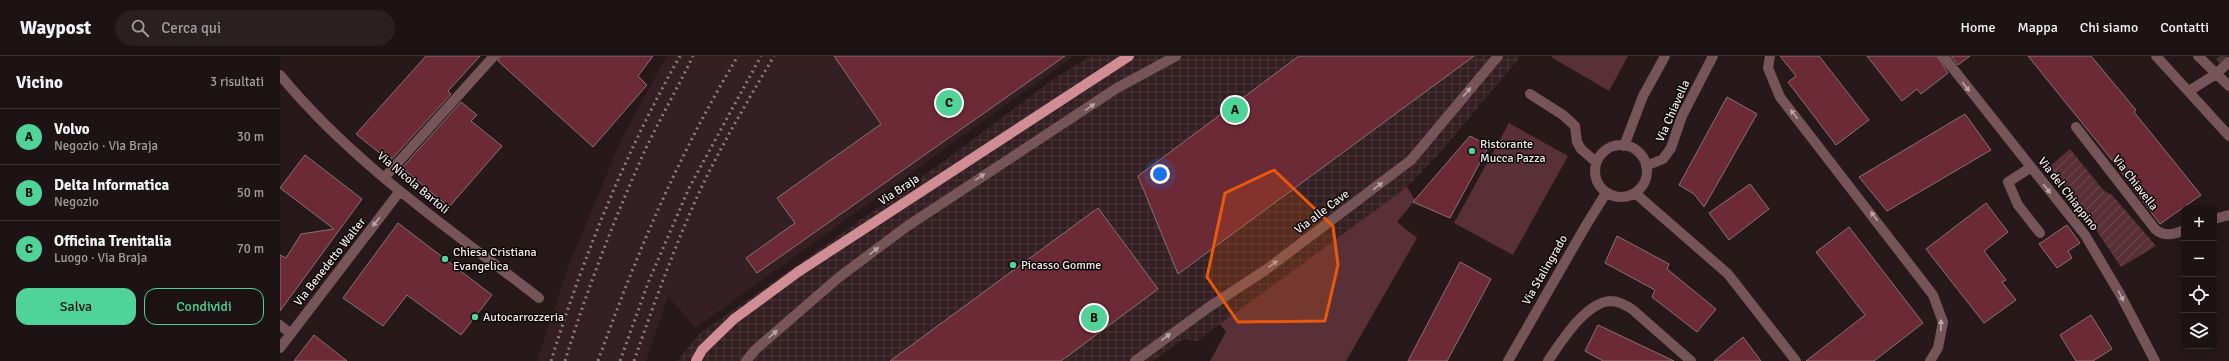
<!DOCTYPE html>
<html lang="it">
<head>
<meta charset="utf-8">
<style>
  body { margin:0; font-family:Signika,sans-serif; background:#2a2022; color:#f1f3f6 }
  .controls { position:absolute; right:12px; bottom:12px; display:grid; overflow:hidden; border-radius:8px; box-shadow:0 4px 16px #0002 }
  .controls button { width:36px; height:36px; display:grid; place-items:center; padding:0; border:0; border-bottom:1px solid #3b3234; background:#1d1314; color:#f1f3f6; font:20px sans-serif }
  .you { position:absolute; left:880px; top:118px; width:14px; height:14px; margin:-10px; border:3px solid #fff; border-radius:50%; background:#1a73e8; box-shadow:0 0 0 6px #1a73e833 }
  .badge { display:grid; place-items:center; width:26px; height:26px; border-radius:50%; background:#50d398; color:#111; font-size:13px; font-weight:700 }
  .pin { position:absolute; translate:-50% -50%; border:2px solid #fff; box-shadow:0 1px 4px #0006 }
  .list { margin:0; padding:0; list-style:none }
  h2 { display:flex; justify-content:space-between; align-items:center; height:52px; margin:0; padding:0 16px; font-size:17px }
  h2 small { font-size:13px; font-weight:400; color:#a09ea0 }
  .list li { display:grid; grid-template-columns:26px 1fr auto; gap:12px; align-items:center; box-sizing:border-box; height:56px; padding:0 16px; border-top:1px solid #3b3234 }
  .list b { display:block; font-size:15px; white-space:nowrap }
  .list p { margin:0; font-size:13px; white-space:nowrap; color:#a09ea0 }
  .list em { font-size:13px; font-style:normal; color:#a09ea0 }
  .actions { display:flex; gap:8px; padding:12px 16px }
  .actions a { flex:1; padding:9px 0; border:1px solid #50d398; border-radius:12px; text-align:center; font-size:14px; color:#50d398 }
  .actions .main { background:#50d398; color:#111 }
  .icon { flex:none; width:22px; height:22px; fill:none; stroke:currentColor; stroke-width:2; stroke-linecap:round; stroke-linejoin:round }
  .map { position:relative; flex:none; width:1949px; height:305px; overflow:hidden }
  header { display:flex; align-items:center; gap:24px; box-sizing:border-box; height:56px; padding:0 20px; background:#1d1314; border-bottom:1px solid #3b3234 }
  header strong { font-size:19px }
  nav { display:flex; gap:22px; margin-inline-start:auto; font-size:14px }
  .search { width:280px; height:36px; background:#2a2022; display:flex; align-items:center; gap:10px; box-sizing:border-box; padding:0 14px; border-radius:22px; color:#a09ea0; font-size:15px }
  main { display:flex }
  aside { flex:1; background:#1d1314 }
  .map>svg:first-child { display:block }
  .built { fill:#342022 }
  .industrial { fill:url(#industrial-grid) }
  .grass { fill:#593037 }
  .garden { fill:url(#garden-furrows) }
  .building { fill:#6c2936; stroke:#857375 }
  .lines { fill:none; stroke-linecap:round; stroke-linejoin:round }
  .minor-tunnel { stroke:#453839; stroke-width:10; stroke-dasharray:10 5; stroke-linecap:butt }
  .minor { stroke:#765559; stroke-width:10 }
  .major { stroke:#d08d96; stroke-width:10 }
  .rail { stroke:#8a7e7f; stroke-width:3; stroke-dasharray:2 4; stroke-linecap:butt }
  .oneway { fill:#baa5a8 }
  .marked { fill:#e8590c; fill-opacity:0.2; stroke:#e8590c; stroke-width:3; stroke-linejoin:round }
  .poi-dot { fill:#50d398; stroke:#0b0606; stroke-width:1.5 }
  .labels { text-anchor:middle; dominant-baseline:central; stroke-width:3; stroke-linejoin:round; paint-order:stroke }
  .street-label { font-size:12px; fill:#f1e7e8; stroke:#0b0606 }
  .poi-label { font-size:12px; fill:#f1e7e8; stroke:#0b0606; text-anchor:start }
</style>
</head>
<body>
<header>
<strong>Waypost</strong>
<div class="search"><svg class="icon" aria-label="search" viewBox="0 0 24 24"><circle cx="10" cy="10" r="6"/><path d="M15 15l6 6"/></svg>Cerca qui</div>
<nav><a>Home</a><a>Mappa</a><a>Chi siamo</a><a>Contatti</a></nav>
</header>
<main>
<aside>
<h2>Vicino<small>3 risultati</small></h2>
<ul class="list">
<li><span class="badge">A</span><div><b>Volvo</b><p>Negozio · Via Braja</p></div><em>30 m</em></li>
<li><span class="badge">B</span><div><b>Delta Informatica</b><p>Negozio</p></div><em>50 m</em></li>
<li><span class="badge">C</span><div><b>Officina Trenitalia</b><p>Luogo · Via Braja</p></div><em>70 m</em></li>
</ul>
<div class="actions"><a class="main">Salva</a><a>Condividi</a></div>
</aside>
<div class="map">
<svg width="1949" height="305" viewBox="0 0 1949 305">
  <defs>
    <pattern id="industrial-grid" width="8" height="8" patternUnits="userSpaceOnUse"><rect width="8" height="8" fill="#342022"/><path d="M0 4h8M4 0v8" fill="none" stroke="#483637"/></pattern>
    <pattern id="garden-furrows" width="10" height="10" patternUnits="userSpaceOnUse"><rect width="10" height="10" fill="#593037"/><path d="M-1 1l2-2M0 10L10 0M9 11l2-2" fill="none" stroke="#714e54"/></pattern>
  </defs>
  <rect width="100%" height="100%" fill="#27191a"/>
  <path class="built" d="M387 0H794L415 272 388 240 366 305H257L288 211 343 80Z"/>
  <path class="industrial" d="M811 0H1241L1158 99 1127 131 917 285 903 283 873 305H397L419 278 667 103 775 22Z"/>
  <path class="grass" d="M1272 0H1348L1329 35 1271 1Z
    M1229 67 1288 100 1233 199 1174 167Z
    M1127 131 1135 144 1117 166 1137 182 1066 305H930L946 276 940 268Z"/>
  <path class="garden" d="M1790 93 1824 135 1832 139 1876 190 1841 211 1798 147 1769 111Z"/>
  <path class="building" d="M146 0H200L168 35 171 38 112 103 109 100 107 103 76 78Z
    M220 0H373L358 20 367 29 313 91 218 5Z
    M554 0H785L477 217 466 202 515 167 497 142 601 68Z
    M1019 0H1194L898 218 858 120Z
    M1500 0H1539L1589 64 1556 89 1508 26 1516 20Z
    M1587 0H1657L1668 17 1641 38 1637 33 1622 45Z
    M1671 0H1690L1678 9Z
    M1748 0H1811L1856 54 1854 56 1921 139 1880 168 1836 109Z
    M1447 41 1477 58 1424 151 1414 138 1399 129Z
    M181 46 197 59 191 65 222 90 169 151 122 112Z
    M1685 58 1711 94 1607 155 1579 121Z
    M1190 80 1209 90 1170 162 1133 146Z
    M25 99 82 143 0 255V199L6 202 21 178 54 173 0 132Z
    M1470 128 1489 153 1449 184 1429 157Z
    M1706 147 1728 176 1704 195 1726 224 1722 226 1736 244 1704 267 1646 193Z
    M818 152 878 233 781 305H610Z
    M118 167 212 239 181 279 127 239 103 270 63 242Z
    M1787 169 1800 187 1788 195 1792 202 1777 212 1759 188Z
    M1569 171 1643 267 1594 305H1526L1585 259 1536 196Z
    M1337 180 1389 208 1387 213 1436 253 1417 276 1372 241 1375 234 1325 207Z
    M1180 206 1211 223 1167 305H1128Z
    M1811 259 1832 293 1813 305H1796L1780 279Z
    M1318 269 1394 305H1323L1305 295Z
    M34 279 67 305H14Z
    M1463 281 1481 305H1434Z"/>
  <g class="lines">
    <path class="minor-tunnel" d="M1940 0 1949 11"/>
    <path class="minor" d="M1490 0 1488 12 1500 41 1653 239 1663 266 1658 292 1650 305
      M1663 0 1805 179 1840 238 1875 305
      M1876 0 1949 80
      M1918 0 1949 30
      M0 19C72 107 170 173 259 242
      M1909 35 1936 18 1949 6
      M1250 38 1283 59 1295 70 1297 86 1301 93 1316 106
      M1796 71 1875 173C1884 181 1894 179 1904 174
      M1315 115a26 26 0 1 1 52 0a26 26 0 1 1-52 0Z
      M1344 90 1363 40 1385 0
      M1366 110 1383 103 1391 92 1402 60 1433 0
      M1750 112 1728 126 1738 149 1760 177
      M104 122 214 0
      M1355 137 1448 218 1516 305
      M1934 163 1949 159
      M0 269 11 278
      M0 292 120 135
      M466 305 475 294 558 222 626 171 837 32 896 0
      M855 305 929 251 987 213 1131 104 1218 0
      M1228 305 1305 171 1326 137
      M1268 305C1281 286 1305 247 1330 245 1338 245 1346 249 1353 254L1411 305"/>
    <path class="major" d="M416 305 422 294 454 263 518 216 849 0"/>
    <path class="rail" d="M271 305C304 199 345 97 400 0
      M285 305C307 233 335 161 366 92 381 61 398 31 413 0
      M318 305C356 199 399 97 458 0
      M340 305 368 227 409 132 481 0
      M354 305C373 250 393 195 417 141 439 93 467 46 494 0"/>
  </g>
  <defs><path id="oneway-solid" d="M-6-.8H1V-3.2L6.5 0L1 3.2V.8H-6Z"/></defs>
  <g class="oneway">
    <use href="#oneway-solid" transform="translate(1686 31) rotate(52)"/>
    <use href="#oneway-solid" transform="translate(1187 36) rotate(-49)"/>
    <use href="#oneway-solid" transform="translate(810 51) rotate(-34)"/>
    <use href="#oneway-solid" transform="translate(1514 58) rotate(-128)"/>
    <use href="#oneway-solid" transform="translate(700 121) rotate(-34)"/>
    <use href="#oneway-solid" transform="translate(1098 130) rotate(-38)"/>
    <use href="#oneway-solid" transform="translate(1767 133) rotate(51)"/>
    <use href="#oneway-solid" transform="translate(1594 160) rotate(-128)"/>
    <use href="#oneway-solid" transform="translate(96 166) rotate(128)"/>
    <use href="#oneway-solid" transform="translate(594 195) rotate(-37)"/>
    <use href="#oneway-solid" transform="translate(993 208) rotate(-36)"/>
    <use href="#oneway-solid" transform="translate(1841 240) rotate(62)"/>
    <use href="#oneway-solid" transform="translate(1661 269) rotate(-89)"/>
    <use href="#oneway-solid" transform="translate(493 278) rotate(-42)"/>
    <use href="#oneway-solid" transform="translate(886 281) rotate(-37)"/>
  </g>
  <path class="marked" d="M994 114 1053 170 1058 209 1045 265 958 266 927 221 945 137Z"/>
  <g class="poi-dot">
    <circle cx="1192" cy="95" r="4"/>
    <circle cx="165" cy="203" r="4"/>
    <circle cx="733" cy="209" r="4"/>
    <circle cx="195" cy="261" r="4"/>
  </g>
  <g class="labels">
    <g class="street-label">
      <text transform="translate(1393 55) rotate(-66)">Via Chiavella</text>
      <text transform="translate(133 127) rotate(40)">Via Nicola Bartoli</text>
      <text transform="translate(1855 127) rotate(52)">Via Chiavella</text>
      <text transform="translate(619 134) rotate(-33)">Via Braja</text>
      <text transform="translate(1788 138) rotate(52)">Via del Chiappino</text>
      <text transform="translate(1042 156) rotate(-37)">Via alle Cave</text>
      <text transform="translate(50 206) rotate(-52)">Via Benedetto Walter</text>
      <text transform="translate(1265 214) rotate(-60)">Via Stalingrado</text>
    </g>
    <g class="poi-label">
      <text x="1200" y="88">Ristorante<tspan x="1200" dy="14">Mucca Pazza</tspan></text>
      <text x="173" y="196">Chiesa Cristiana<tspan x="173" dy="14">Evangelica</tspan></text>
      <text x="741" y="209">Picasso Gomme</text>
      <text x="203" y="261">Autocarrozzeria</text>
    </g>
  </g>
</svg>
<div class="controls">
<button>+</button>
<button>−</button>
<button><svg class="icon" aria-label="locate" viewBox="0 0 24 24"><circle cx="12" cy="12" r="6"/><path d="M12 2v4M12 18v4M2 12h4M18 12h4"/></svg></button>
<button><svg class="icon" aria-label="layers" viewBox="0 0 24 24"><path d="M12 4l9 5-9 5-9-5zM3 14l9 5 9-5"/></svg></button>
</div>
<div class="you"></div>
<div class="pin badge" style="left:955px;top:54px">A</div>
<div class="pin badge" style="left:814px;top:262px">B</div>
<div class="pin badge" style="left:669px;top:47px">C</div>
</div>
</main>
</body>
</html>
